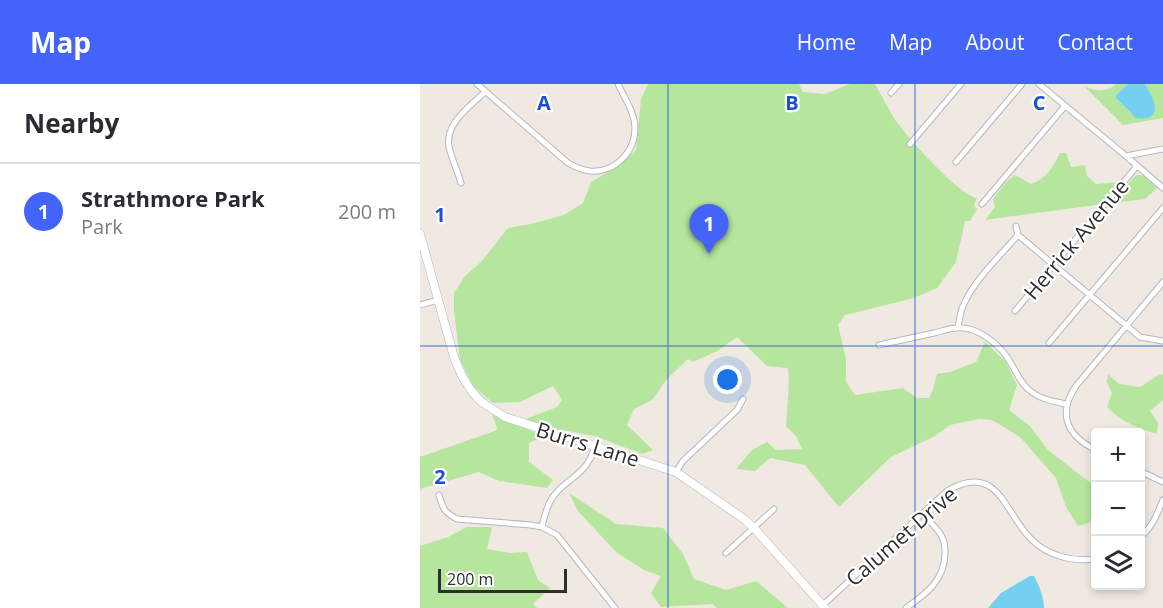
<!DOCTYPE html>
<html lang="en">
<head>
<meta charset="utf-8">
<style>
  body { margin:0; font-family:"Open Sans",sans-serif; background:#f7f7f7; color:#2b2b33 }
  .controls { position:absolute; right:18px; bottom:18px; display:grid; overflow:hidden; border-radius:6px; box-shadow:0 3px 9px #0003 }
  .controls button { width:54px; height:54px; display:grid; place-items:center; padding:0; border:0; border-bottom:2px solid #e1e1e2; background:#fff; color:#2b2b33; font:30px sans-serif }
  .scale { position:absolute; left:18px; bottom:15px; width:129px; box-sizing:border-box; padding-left:6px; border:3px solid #2e2e2e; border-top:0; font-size:16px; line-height:21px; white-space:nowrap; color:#2e2e2e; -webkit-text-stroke:4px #fff; paint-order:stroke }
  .you { position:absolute; left:308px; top:296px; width:21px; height:21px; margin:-15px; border:4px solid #fff; border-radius:50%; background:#1a73e8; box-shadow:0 0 0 9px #1a73e833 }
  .badge { display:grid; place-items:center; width:39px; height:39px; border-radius:50%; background:#4264fb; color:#fff; font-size:20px; font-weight:700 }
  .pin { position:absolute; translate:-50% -50px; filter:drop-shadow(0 2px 3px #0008) }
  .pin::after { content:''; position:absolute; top:32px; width:21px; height:18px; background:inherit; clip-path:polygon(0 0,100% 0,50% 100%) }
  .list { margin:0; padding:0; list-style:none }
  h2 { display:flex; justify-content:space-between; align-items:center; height:78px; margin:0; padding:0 24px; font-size:26px }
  h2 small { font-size:20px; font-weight:400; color:#7c7c81 }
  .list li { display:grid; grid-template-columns:39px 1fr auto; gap:18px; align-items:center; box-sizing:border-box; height:96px; padding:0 24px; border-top:2px solid #e1e1e2 }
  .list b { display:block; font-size:22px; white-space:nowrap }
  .list p { margin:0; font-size:20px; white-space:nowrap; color:#7c7c81 }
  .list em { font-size:20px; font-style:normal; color:#7c7c81 }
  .icon { flex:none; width:33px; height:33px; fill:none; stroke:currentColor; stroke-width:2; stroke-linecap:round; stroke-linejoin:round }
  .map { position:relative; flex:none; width:743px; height:524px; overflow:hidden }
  header { display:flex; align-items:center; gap:36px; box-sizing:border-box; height:84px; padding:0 30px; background:#4264fb; color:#fff }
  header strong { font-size:28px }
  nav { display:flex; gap:33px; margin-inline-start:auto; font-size:21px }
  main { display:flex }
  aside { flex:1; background:#fff }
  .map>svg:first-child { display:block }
  .green { fill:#b6e59e }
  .water { fill:#75cff0 }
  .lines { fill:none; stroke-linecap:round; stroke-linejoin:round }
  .street-casing { stroke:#b4b7c1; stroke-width:7 }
  .secondary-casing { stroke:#b4b7c1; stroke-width:9 }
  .street { stroke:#fff; stroke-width:5 }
  .secondary { stroke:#fff; stroke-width:8 }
  .grid { fill:none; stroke:#1d4ed8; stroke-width:1.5; stroke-opacity:0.55 }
  .labels { text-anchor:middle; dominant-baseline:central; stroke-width:4.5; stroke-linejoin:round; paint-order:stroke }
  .street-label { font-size:21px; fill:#2e2e2e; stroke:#fff }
  .grid-label { font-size:20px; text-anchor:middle; font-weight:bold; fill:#1d4ed8; stroke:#fff; stroke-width:4.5; stroke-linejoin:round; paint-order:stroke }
</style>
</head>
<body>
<header>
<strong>Map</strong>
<nav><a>Home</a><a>Map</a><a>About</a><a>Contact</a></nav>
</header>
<main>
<aside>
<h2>Nearby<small></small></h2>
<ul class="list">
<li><span class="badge">1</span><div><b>Strathmore Park</b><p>Park</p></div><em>200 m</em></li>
</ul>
</aside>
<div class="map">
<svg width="743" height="524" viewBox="0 0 743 524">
  <rect width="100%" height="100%" fill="#efe9e1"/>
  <path class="green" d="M228 0H379L383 8 405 10 430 0H455C462 12 468 25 476 37 487 53 540 112 557 114L554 121 557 125 550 137H545L536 178 517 204 494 214 425 231 418 241 426 275V298L435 311 483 304 497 314H509L513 306 517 290 530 288 556 278 565 258 585 277 597 301 589 326 610 342 628 366 668 397 675 400V437L658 442 646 423 636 394 600 353 572 336 559 335 530 341 515 352 471 373 419 423 385 381 350 374 335 387 316 385 332 366 347 358 356 366 382 365 376 352 366 342C367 322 370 303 368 284L347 282 317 253 297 267 273 278 268 275 246 296 232 316 214 325 207 341 233 366 222 370 175 352 132 344 106 335 137 323 142 316 133 302 100 318 73 319 53 302 40 276 34 226V209L45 192 62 177 88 144 111 140 144 131 163 119 171 98 193 85 216 66 221 15Z
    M697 0H708L697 10 698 16 712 30 731 11 725 0H743V34L703 41 665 3C679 7 684 9 697 0Z
    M640 69H646L651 83 665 81 667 92 676 100 701 98 683 120 565 136 575 123 573 115 586 98 595 91 611 100C626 95 633 83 640 69Z
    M718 91 724 92 737 104 725 115 691 119 715 92Z
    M688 290 699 300 720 303 737 292 743 290V316L730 327 738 339 737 350C717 344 702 338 687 323L692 309 687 298Z
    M72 331 124 352 109 359V378L133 396 127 404 79 397 59 388 0 405V373L75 347 77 344Z
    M149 409 196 440 243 444 263 470 274 495 306 506 336 497 368 524H297L292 520 241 523 231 509 241 492 224 486 196 468 158 427Z
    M47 443H72L67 465 90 469 107 468 118 496 130 504 113 520 117 524H0V462L28 453Z"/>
  <path class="water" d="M708 0H725C736 17 743 38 716 34L696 14 697 10Z
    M610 492H614C619 501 624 514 624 524H568L581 509Z"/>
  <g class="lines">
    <defs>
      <path id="street" d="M57 0 148 79C155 83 162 86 170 87 195 89 215 68 215 44 215 29 204 13 198 0
        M619 0 706 72 743 65
        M471 9 479 0
        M490 60 541 0
        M706 72 743 104
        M536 78 602 0
        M41 99C38 88 33 78 30 67 22 41 49 23 65 8
        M562 120 645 22
        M596 142 598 151
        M598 151 720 253 743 257
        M0 221 18 216
        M595 227 717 82
        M538 243C540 235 540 227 544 220 554 196 581 171 598 151
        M629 259 743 124
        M459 261C478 257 496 253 514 249 522 247 530 244 537 244 557 242 581 261 590 278 596 287 599 297 608 305 619 315 632 317 646 320
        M676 366C647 352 637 330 656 302L743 198
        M720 387 743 398
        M256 388 263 377 317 326 323 315
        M19 411C23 425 24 428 37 435L111 441 122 443 137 451 195 524
        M122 443C124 434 126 424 131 416 138 403 151 397 161 387 169 380 172 371 175 362
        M720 453C732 444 737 430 743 416
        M306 469 354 425
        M403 521 527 407C578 377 584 428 611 455 628 472 652 478 676 475
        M486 524C506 510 525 496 525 469 525 465 525 459 523 455 520 446 509 437 502 430"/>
      <path id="secondary" d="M0 150 34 273 42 292 50 305 60 317 85 333 256 388 324 435 334 444 405 524"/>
    </defs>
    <use href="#street" class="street-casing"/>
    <use href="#secondary" class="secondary-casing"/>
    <use href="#street" class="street"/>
    <use href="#secondary" class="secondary"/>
  </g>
  <path class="grid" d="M248 0V524M495 0V524M0 262H743"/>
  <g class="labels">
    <g class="street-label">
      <text transform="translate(656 155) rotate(-50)">Herrick Avenue</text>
      <text transform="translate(168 360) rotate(17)">Burrs Lane</text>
      <text transform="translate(481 452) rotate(-41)">Calumet Drive</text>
    </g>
  </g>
  <g class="grid-label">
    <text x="124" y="26">A</text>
    <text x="372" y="26">B</text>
    <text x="619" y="26">C</text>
    <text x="20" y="138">1</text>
    <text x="20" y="400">2</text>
  </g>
</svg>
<div class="controls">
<button>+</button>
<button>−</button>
<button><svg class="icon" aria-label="layers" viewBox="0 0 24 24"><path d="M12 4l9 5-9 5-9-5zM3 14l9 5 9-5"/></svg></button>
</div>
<div class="scale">200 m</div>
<div class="you"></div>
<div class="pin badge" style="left:289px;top:170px">1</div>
</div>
</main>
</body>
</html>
